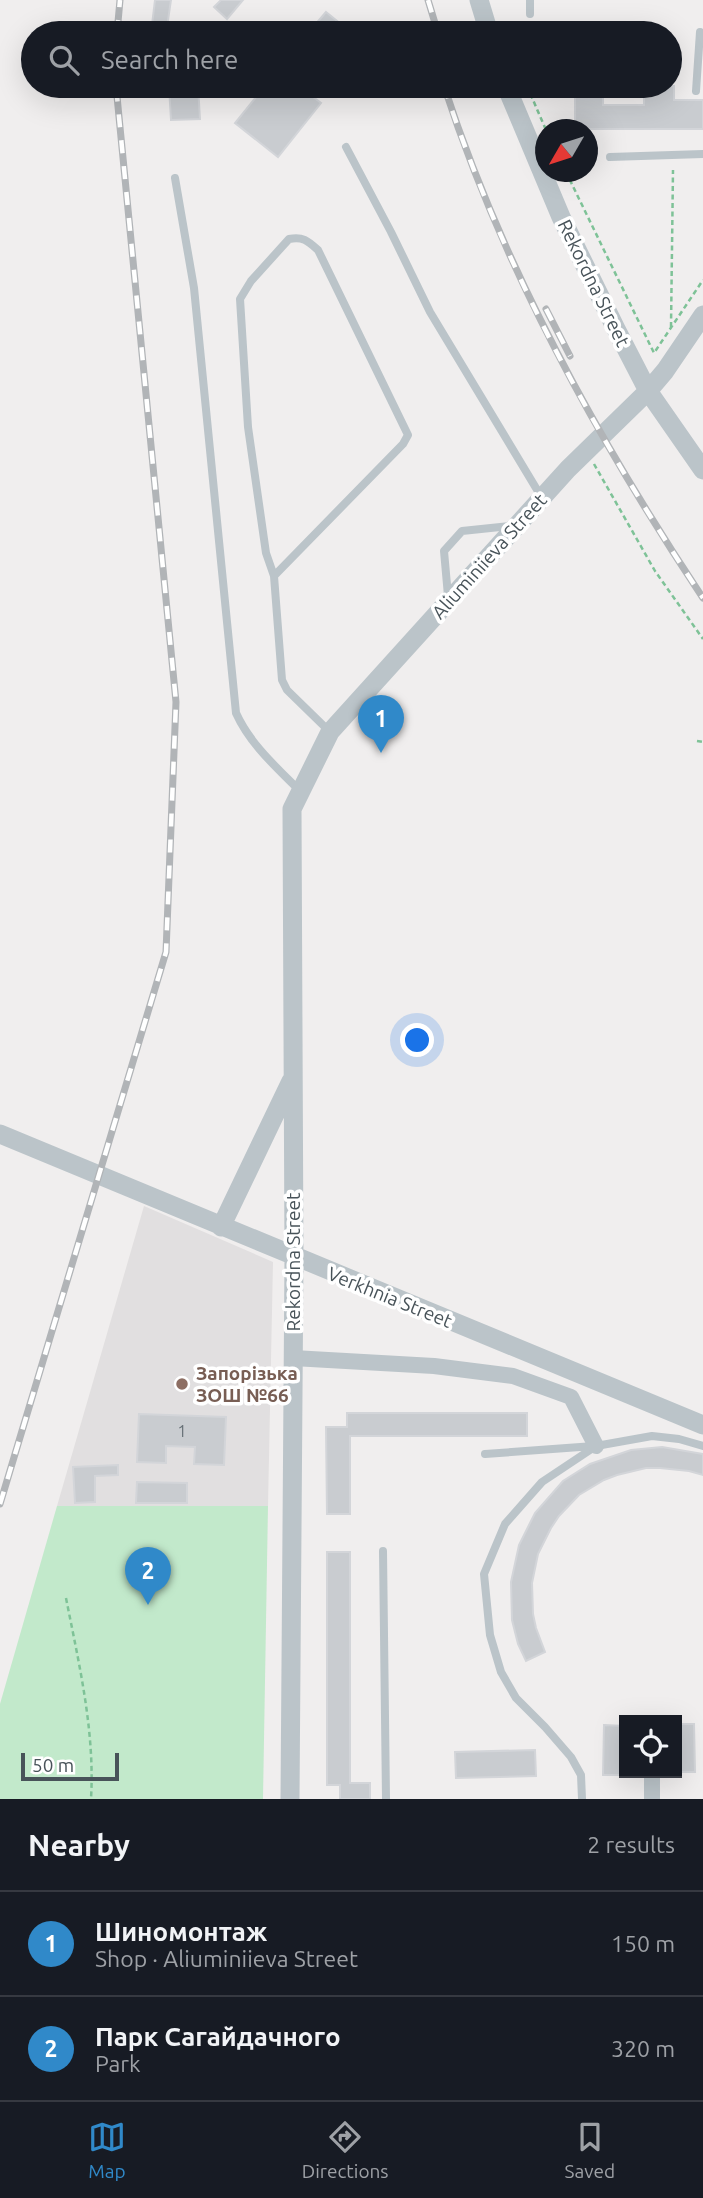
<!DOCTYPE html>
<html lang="en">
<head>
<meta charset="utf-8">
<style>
  body { margin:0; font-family:Ubuntu,sans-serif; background:#242831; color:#f1f3f6 }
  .controls { position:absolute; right:21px; bottom:21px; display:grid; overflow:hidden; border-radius:0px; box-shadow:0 7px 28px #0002 }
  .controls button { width:63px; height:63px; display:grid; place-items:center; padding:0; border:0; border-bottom:2px solid #363941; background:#171b24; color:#f1f3f6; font:35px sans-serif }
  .compass { position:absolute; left:535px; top:119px; width:63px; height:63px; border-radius:50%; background:#171b24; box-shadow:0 7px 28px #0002; rotate:231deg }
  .scale { position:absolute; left:21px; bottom:18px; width:98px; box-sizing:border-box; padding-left:7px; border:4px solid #485359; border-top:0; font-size:19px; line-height:24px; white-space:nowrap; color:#485359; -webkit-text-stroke:5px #fff; paint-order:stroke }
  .you { position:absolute; left:418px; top:1041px; width:24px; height:24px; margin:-18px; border:5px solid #fff; border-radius:50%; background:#1a73e8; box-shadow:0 0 0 10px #1a73e833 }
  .badge { display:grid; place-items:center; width:46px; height:46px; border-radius:50%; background:#3089c9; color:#fff; font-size:23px; font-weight:700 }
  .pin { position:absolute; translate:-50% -58px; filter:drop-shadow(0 2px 4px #0008) }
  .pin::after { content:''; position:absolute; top:37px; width:24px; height:21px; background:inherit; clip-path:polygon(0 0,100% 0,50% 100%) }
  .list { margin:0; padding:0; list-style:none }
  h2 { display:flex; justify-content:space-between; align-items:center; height:91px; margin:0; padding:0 28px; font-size:30px }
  h2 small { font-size:23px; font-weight:400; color:#9ea1a6 }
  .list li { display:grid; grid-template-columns:46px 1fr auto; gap:21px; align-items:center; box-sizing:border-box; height:105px; padding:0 28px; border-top:2px solid #363941 }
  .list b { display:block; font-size:26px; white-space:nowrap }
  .list p { margin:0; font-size:23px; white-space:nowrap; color:#9ea1a6 }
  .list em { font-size:23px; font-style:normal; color:#9ea1a6 }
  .icon { flex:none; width:38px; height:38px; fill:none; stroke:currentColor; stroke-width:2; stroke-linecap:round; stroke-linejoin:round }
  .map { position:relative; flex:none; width:703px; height:1799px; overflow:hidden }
  .search { position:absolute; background:#171b24; box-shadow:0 7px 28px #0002; left:21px; right:21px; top:21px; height:77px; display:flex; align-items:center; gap:18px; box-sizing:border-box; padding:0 24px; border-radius:38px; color:#9ea1a6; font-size:26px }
  .sheet { height:301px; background:#171b24 }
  nav { display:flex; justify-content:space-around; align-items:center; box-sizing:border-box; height:98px; border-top:2px solid #363941; background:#171b24; font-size:19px; color:#9ea1a6 }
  nav a { display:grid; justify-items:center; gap:4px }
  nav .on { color:#3089c9 }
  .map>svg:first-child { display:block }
  .education { fill:#e1dfe0 }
  .green { fill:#c2e9cb }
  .building { fill:#c9ccd0; stroke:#d3d5d9; stroke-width:2 }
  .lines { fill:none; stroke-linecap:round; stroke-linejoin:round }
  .path { stroke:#7ec297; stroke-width:2.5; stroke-dasharray:5 3.5; stroke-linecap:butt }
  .service { stroke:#bbc4c9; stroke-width:8 }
  .minor { stroke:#bbc4c9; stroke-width:16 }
  .tertiary { stroke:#bbc4c9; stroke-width:19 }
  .rail-casing { stroke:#b1b4b7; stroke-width:7 }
  .rail { stroke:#fff; stroke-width:4.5; stroke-dasharray:13; stroke-linecap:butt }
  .education-dot { fill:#8d6e63; stroke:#fff; stroke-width:2.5 }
  .labels { text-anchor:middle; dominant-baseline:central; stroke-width:7; stroke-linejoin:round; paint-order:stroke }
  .number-label { font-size:16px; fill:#687177 }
  .street-label { font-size:19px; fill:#485359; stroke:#fff }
  .education-label { font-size:19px; font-weight:bold; fill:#785e54; stroke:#fff; text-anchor:start }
</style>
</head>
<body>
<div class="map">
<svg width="703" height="1799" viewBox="0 0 703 1799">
  <rect width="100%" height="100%" fill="#f0eeee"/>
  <path class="education" d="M144 1206 273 1262 268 1506H57Z"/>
  <path class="green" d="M57 1506H268L263 1799H0V1704Z"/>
  <path class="building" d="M155 0H171L167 27 152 25Z
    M221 0H243L227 19 214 7Z
    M326 12 352 33H308Z
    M169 86H198L200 119 171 120Z
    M265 86H299L321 103 278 157 235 123Z
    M575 86H603V105H644V86H674V100H703V129H575Z
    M347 1413H527V1436H350V1514H327L326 1427H347Z
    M139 1414 226 1417 224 1465 194 1464 195 1447 166 1446V1463L137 1462Z
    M662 1447 703 1454V1475L689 1471 660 1468H646L617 1475 604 1480 579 1495 559 1516 551 1528 538 1554 532 1583 533 1614 536 1628 545 1652 526 1661 518 1644 512 1620 511 1582 519 1545 535 1513 563 1481 590 1464 631 1450Z
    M118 1465V1475L95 1476V1502L75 1503 73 1467Z
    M137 1482 187 1483V1503H136Z
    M327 1552H350V1783H370V1799H340V1785H327Z
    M677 1724H694L695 1772H677Z
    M604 1725 624 1726V1775H603Z
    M535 1750 536 1776 456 1778 455 1752Z"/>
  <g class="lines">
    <path class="path" d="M527 86 546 130
      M566 172 654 353 703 280
      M671 327 673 170
      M594 464 655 571 703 639
      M697 741 703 742
      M66 1598C79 1664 95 1731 91 1799"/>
    <path class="service" d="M530 0V14
      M624 33V32
      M696 91 700 32
      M621 93V86
      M346 147 391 232 430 312 542 498
      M610 157 703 154
      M175 178 194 288 236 713C250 744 276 767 300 791
      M274 576 266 553 248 427 240 299 251 281 289 239C303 236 308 241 318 250L408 435 403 444 274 576 282 680 287 690 329 731
      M448 596 444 551 462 531 510 526
      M485 1454 594 1446
      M383 1551 386 1799
      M582 1799 581 1775 571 1757 545 1727 516 1698 501 1672 490 1635 484 1574 505 1524 542 1482 596 1446 652 1436 679 1439 703 1446"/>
    <path class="minor" d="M293 1358 434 1366 513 1376 571 1397 596 1446
      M652 1799V1773"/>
    <path class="tertiary" d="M479 0 489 33
      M506 86 561 217 616 329 648 391 703 470
      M0 1134 703 1425
      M221 1227 291 1081
      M290 1799 294 1257 292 809 330 732 568 469 648 391 665 371 703 315"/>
    <defs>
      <path id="rail" d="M428 0 438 33
        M117 33 120 0
        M444 86C503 268 597 439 703 598
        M546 309 570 356
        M0 1504 166 952 176 702 116 86"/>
    </defs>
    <use href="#rail" class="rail-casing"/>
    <use href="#rail" class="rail"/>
  </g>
  <circle class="education-dot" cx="182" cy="1384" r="7"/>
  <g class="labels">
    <g class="number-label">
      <text x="182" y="1431">1</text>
    </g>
    <g class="street-label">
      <text transform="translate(594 283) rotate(64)">Rekordna Street</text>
      <text transform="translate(489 556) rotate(-48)">Aliuminiieva Street</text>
      <text transform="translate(293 1262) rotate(-90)">Rekordna Street</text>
      <text transform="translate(390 1297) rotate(22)">Verkhnia Street</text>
    </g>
    <g class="education-label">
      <text x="196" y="1373">Запорізька<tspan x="196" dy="22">ЗОШ №66</tspan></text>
    </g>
  </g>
</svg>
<div class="controls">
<button><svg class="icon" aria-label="locate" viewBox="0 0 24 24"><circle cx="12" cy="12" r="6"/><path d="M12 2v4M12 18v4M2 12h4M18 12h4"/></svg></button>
</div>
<svg class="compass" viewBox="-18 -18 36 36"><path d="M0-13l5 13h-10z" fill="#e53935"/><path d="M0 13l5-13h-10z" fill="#9ea1a6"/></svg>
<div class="scale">50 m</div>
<div class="you"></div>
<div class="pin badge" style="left:381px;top:753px">1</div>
<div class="pin badge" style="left:148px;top:1605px">2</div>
<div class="search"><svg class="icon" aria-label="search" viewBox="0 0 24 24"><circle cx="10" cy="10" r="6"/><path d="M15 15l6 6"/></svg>Search here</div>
</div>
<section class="sheet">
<h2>Nearby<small>2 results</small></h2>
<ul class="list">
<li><span class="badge">1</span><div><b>Шиномонтаж</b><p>Shop · Aliuminiieva Street</p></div><em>150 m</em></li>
<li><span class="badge">2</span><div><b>Парк Сагайдачного</b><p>Park</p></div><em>320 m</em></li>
</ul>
</section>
<nav>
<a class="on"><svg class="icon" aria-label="map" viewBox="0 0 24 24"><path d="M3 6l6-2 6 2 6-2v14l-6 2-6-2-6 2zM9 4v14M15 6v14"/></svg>Map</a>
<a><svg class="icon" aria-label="directions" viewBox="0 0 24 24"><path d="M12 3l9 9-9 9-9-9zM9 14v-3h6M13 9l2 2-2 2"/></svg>Directions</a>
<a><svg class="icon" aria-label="saved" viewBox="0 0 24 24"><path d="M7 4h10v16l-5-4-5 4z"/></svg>Saved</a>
</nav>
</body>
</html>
